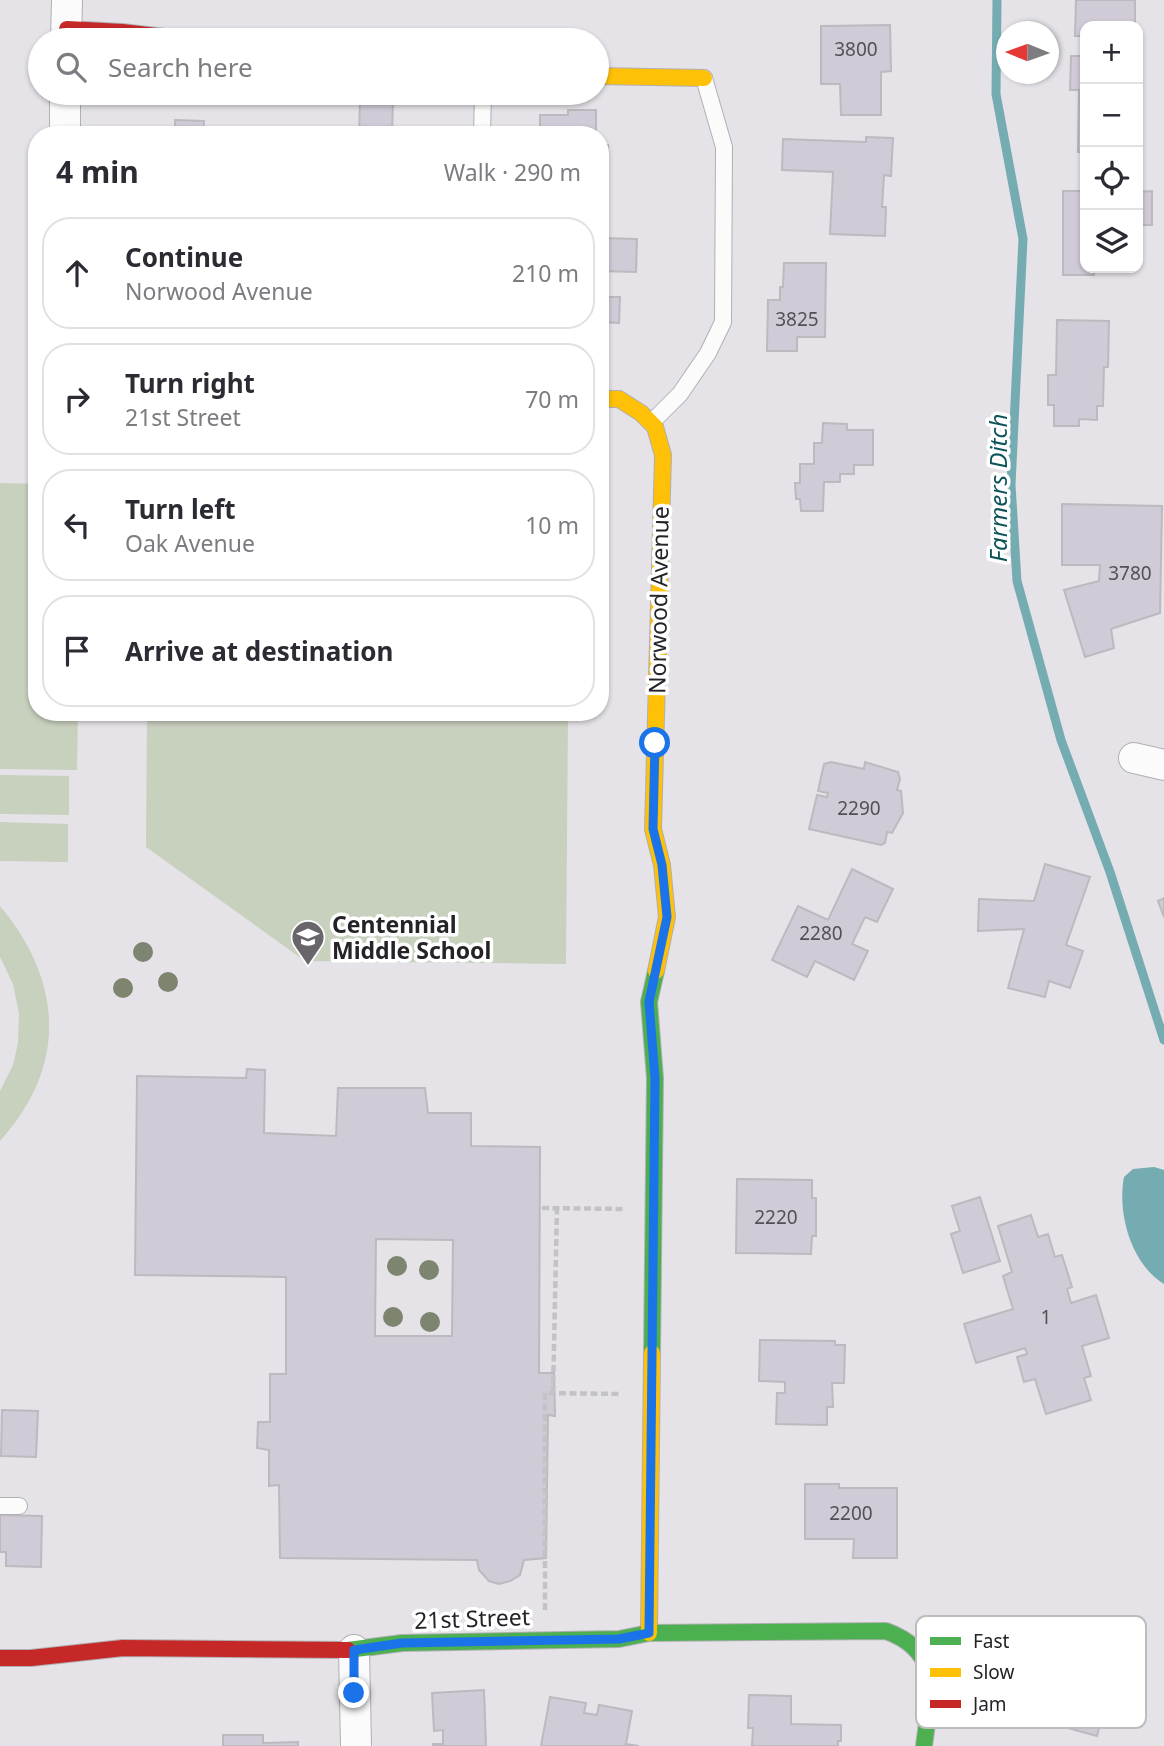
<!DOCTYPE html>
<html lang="en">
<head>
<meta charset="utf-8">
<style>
  body { margin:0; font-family:"Noto Sans",sans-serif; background:#f2f2f3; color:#2b2b33 }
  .controls { position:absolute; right:21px; top:21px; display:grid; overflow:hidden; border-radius:14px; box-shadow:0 2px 5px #0004 }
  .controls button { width:63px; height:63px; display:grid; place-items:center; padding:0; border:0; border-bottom:2px solid #e1e1e2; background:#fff; color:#2b2b33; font:35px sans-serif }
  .compass { position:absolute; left:996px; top:21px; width:63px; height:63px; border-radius:50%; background:#fff; box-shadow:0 2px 5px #0004; rotate:271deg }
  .stop { position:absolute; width:21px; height:21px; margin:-16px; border:5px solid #1a73e8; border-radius:50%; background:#fff }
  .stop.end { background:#1a73e8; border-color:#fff; box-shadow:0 2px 7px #0008 }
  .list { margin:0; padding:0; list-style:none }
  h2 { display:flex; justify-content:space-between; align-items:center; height:91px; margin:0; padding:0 28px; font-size:30px }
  h2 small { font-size:23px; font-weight:400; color:#7c7c81 }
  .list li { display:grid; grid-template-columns:46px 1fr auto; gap:21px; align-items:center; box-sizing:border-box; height:112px; margin:0 14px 14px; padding:0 14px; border:2px solid #e1e1e2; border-radius:28px }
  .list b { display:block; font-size:26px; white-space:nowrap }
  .list p { margin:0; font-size:23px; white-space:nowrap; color:#7c7c81 }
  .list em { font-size:23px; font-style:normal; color:#7c7c81 }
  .icon { flex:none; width:38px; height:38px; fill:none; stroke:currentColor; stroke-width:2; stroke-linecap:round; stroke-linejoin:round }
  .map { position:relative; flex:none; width:1164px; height:1746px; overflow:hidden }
  .search { position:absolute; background:#fff; box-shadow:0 2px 5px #0004; left:28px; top:28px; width:581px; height:77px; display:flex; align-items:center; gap:18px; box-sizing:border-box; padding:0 24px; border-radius:38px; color:#7c7c81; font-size:26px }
  .panel { position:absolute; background:#fff; box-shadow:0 2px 5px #0004; left:28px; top:126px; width:581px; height:595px; border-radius:28px }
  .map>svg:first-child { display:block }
  .green { fill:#c8d0be }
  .water { fill:#74acb1 }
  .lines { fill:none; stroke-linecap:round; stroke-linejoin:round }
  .stream { stroke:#74acb1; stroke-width:9 }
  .building { fill:#d1cbd7; stroke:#bcbabe; stroke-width:2; fill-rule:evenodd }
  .lane-casing { stroke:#b0afb2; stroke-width:18 }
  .street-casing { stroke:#b0afb2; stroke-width:32 }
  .fast-casing { stroke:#b0afb2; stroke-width:18 }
  .slow-casing { stroke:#b0afb2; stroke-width:18 }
  .jam-casing { stroke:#b0afb2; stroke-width:18 }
  .path { stroke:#c3c2c4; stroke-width:4.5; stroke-dasharray:7 3.5; stroke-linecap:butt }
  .lane { stroke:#fbfbfc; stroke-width:16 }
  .street { stroke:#fbfbfc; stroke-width:30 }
  .fast { stroke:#4caf50; stroke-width:16 }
  .slow { stroke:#ffc107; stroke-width:16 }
  .jam { stroke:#c62828; stroke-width:16 }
  .tree { fill:#7d8470 }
  .route { stroke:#1a73e8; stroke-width:9 }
  .labels { text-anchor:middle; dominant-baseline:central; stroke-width:7; stroke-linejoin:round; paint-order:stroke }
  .number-label { font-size:19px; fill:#535056 }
  .street-label { font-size:23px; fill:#252327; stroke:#fff }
  .poi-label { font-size:23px; font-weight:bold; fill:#252327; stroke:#fff; text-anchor:start }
  .water-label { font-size:24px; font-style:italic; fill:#0c5459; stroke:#fff }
  .key { fill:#fff; stroke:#bebdbe; stroke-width:2 }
  .key-label { font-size:19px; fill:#252327 }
</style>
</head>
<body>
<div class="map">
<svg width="1164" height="1746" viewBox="0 0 1164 1746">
  <rect width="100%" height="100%" fill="#e5e3e8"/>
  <path class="green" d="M0 483 37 484V712H78L77 770 0 769Z
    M147 712H568L566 964 305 961 146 847Z
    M0 775 69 776V815L0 814Z
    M0 822 68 824V862L0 861Z
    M0 906C63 981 68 1066 0 1141V1091L13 1065 18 1043 19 1014 13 984 0 957Z"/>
  <path class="water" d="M1154 1167 1164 1170V1284C1131 1264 1117 1213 1124 1177L1133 1169Z"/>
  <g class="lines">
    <path class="stream" d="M997 0 996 94 1023 239 1011 485 1017 581 1061 740 1110 872 1164 1040"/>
  </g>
  <path class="building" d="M1076 0H1135V26H1085V36H1075Z
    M890 25 891 71 881 72V115H841L840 84H821V26Z
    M1071 56H1085V152H1078L1079 90H1070Z
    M1138 56H1141L1140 86H1138Z
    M360 100 393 101 392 133 424 135H359Z
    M568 110H596V132H592V135H540V115H568Z
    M175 120 204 121 203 135H175Z
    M866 137 893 138 891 176 884 175 882 207H886L885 236 830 234 833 172 782 170 783 139 866 142Z
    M600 145H608V180H600Z
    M1063 191H1085V268H1094V275H1063Z
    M1152 191V225H1138V192Z
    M600 238 637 239 636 272 600 271Z
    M784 263H826L825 337H797V351H767L768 300H780V287H783Z
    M600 297H620L619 323 600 322Z
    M1057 320 1109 321 1108 367H1104L1103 406H1097V420L1079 419V426H1054V405H1048V375H1056Z
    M823 423 847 424V430H873V465H854V474H840V482H824L823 511H801L800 499H796L795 483H800V464H814V443H822Z
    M1062 504 1162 506 1160 613 1111 629 1114 648 1085 657 1064 590 1099 581 1100 565H1062Z
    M831 762 864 769 865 762 898 772 900 779 897 790 901 791 903 813 892 833 887 832 885 843 881 845 809 829 817 795 827 797 828 793 818 791 824 764Z
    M1045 864 1090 877 1066 945 1083 951 1070 988 1049 981 1045 997 1008 988 1024 929 978 931 979 899 1034 901Z
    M852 869 893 889 877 922 865 917 852 944 868 951 854 980 815 961 807 977 772 960 798 906 828 920Z
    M1164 898V917L1158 901Z
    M247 1069 265 1070 264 1133 336 1136 338 1088H425L428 1113H471V1146L540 1147 539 1373H554L555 1416 548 1415 546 1558 524 1560 520 1575 510 1581 499 1584 489 1581 479 1570 477 1560 280 1558 279 1485 269 1486V1450L257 1448 258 1422H270V1374H286V1277L135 1275 137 1076 246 1078ZM376 1239 453 1240 452 1336H375Z
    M737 1179 812 1180V1198H816V1236H812L811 1254 736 1253Z
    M980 1197 1000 1261 963 1273 951 1234 960 1231 952 1206Z
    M1031 1215 1038 1237 1048 1234 1055 1257 1062 1255 1072 1287 1067 1289 1071 1303 1096 1295 1109 1338 1082 1346 1091 1376 1084 1378 1091 1400 1046 1414 1035 1379 1024 1382 1017 1357 1027 1354 1025 1348 976 1363 964 1324 1013 1309 1003 1276 1012 1272 998 1226Z
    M760 1340 835 1341V1345H845L844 1383H832L833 1407H827V1425L776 1424 777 1393H785V1382L759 1381Z
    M2 1410 38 1411 36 1457 1 1456Z
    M805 1484H839V1488H897V1558H853L854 1539H805Z
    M0 1515 42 1516 41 1567 6 1566V1552H0Z
    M1093 1619 1126 1628 1116 1667 1136 1673 1126 1708 1106 1702 1097 1736 1064 1727 1077 1679 1015 1662 1025 1628 1086 1645Z
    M484 1690 486 1746H433V1744H443V1730L434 1731 432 1693Z
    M749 1695 791 1696V1724L841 1725V1741H838V1746H752L753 1728H748Z
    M550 1697 586 1703 584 1713 597 1715 599 1705 632 1711 626 1744 639 1746H541Z
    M223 1735H263V1743L298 1742V1746H223Z"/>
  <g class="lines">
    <defs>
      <path id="lane" d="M482 135 483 93
        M651 423 680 394 708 353 723 322 724 147 704 78
        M0 1506H19"/>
      <path id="street" d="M66 40 67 0
        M65 135V93
        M1134 758 1164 765
        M354 1650 356 1746"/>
      <path id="fast" d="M652 1353 655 1078 649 1002 656 971
        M348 1650 402 1643 619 1639 649 1633 886 1631C944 1652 930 1696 924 1746"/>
      <path id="slow" d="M597 76 704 78
        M600 399H619L641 413 655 427 663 455 653 829 662 865 667 917 656 971
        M649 1633 652 1353"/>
      <path id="jam" d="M67 29 122 32 190 40
        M0 1658H31L123 1648 348 1650"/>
    </defs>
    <use href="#lane" class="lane-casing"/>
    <use href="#street" class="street-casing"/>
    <use href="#fast" class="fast-casing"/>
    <use href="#slow" class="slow-casing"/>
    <use href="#jam" class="jam-casing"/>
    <path class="path" d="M542 1208 623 1209
      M553 1393 557 1208
      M545 1610V1393L621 1394"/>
    <use href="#lane" class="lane"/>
    <use href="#street" class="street"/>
    <use href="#fast" class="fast"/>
    <use href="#slow" class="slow"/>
    <use href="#jam" class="jam"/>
  </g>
  <g class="tree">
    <circle cx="143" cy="952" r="10"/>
    <circle cx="168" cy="982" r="10"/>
    <circle cx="123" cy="988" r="10"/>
    <circle cx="397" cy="1266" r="10"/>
    <circle cx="429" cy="1270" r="10"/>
    <circle cx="393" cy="1317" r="10"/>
    <circle cx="430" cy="1322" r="10"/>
  </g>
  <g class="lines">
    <path class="route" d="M354 1693V1650L402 1643 619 1639 649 1633 655 1078 649 1002 667 917 662 865 653 829 655 743"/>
  </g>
  <defs>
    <symbol id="school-pin" viewBox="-11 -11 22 30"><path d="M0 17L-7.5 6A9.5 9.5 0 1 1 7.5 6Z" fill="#68666b" stroke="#fff"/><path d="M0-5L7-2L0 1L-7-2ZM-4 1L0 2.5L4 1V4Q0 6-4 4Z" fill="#fff"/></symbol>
  </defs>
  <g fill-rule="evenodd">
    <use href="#school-pin" x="289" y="918" width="38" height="52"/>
  </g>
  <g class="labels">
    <g class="number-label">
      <text x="856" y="49">3800</text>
      <text x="797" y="319">3825</text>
      <text x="1130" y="573">3780</text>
      <text x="859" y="808">2290</text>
      <text x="821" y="933">2280</text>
      <text x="776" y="1217">2220</text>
      <text x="1046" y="1317">1</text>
      <text x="851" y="1513">2200</text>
    </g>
    <g class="street-label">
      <text transform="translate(658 600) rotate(-89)">Norwood Avenue</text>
      <text transform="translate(472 1618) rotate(-2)">21st Street</text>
    </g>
    <g class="poi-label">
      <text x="332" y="924">Centennial<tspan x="332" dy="26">Middle School</tspan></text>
    </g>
    <g class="water-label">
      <text transform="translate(997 488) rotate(-90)">Farmers Ditch</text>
    </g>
  </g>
  <rect x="916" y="1616" width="230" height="112" rx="10" class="key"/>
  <rect x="930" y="1637" width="31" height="8" fill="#4caf50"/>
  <rect x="930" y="1668" width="31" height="9" fill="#ffc107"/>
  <rect x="930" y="1700" width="31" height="8" fill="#c62828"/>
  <g class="key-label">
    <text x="973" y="1648">Fast</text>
    <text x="973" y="1679">Slow</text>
    <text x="973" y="1711">Jam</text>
  </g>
</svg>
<div class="controls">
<button>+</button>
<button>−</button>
<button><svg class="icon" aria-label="locate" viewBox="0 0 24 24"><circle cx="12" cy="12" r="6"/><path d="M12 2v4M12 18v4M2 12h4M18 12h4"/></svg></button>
<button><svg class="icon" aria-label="layers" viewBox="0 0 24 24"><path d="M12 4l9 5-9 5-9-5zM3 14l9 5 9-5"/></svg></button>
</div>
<svg class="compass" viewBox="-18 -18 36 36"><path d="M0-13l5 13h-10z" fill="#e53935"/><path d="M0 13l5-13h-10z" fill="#7c7c81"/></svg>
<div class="stop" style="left:655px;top:743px"></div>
<div class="stop end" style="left:354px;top:1693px"></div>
<div class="search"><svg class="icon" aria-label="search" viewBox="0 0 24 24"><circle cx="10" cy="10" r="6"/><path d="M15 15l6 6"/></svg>Search here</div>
<section class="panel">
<h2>4 min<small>Walk · 290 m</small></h2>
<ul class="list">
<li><svg class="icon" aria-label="ahead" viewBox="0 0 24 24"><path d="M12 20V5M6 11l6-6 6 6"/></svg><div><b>Continue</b><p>Norwood Avenue</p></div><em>210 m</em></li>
<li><svg class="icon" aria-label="right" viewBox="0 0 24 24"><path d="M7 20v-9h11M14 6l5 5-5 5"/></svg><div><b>Turn right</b><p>21st Street</p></div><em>70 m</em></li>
<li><svg class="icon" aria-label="left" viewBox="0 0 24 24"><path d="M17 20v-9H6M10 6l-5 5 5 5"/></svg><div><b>Turn left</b><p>Oak Avenue</p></div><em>10 m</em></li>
<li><svg class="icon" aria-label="arrive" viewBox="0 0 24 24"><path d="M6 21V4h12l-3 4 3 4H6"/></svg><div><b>Arrive at destination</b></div></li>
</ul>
</section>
</div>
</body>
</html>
